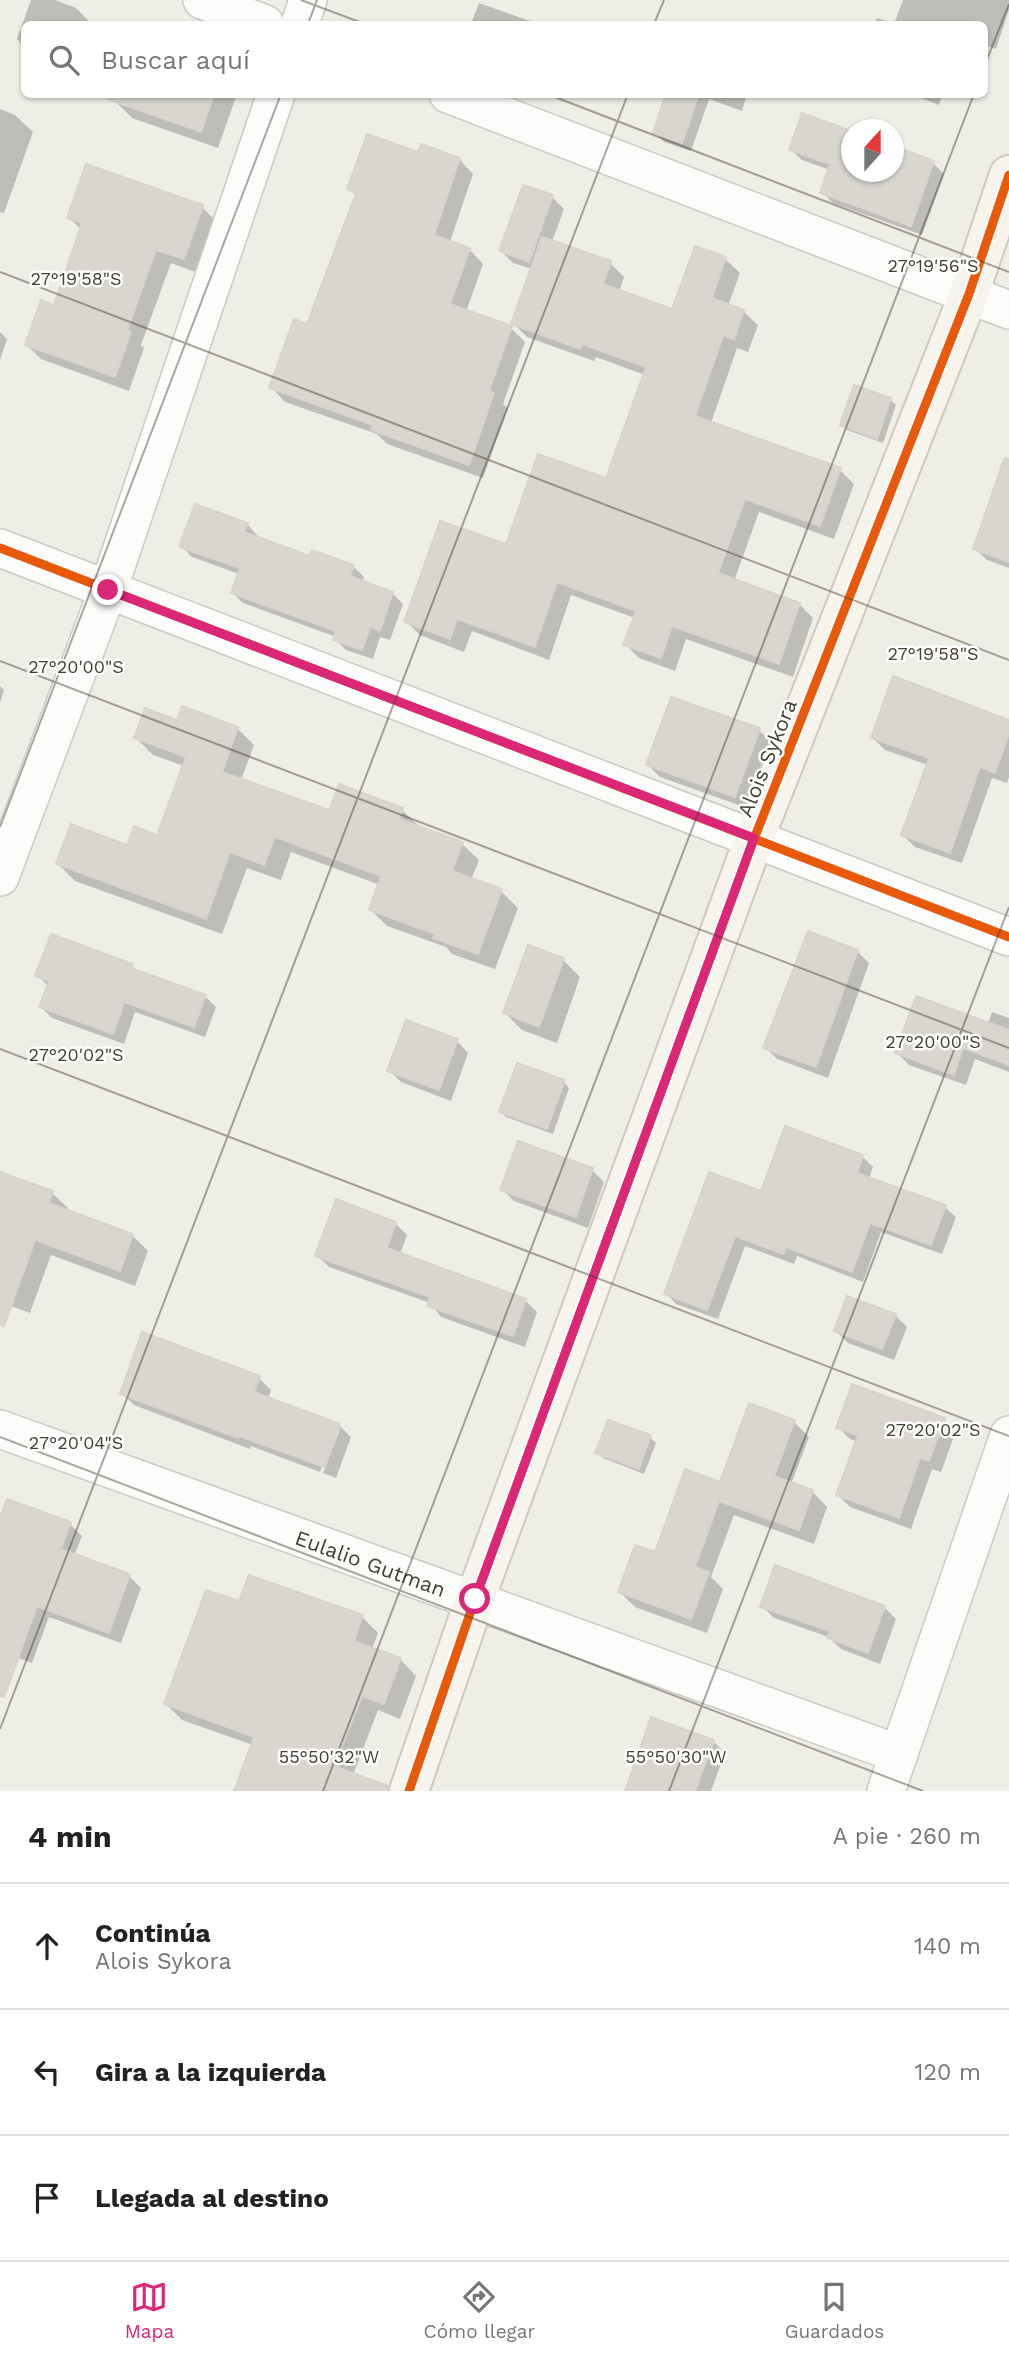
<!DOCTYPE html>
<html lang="es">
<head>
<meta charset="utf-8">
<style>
  body { margin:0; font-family:"Work Sans",sans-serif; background:#f6f6f6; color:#222 }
  .compass { position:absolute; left:841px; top:119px; width:63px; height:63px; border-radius:50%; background:#fff; box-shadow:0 2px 5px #0004; rotate:21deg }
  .stop { position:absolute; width:21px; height:21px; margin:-16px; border:5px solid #db2777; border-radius:50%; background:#fff }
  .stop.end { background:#db2777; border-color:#fff; box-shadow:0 2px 7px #0008 }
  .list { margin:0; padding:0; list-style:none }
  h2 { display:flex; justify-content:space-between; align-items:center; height:91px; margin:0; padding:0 28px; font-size:30px }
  h2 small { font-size:23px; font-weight:400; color:#767676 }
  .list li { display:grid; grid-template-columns:46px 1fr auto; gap:21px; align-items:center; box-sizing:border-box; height:126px; padding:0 28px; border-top:2px solid #e0e0e0 }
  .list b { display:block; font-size:26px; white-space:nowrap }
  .list p { margin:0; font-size:23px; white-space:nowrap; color:#767676 }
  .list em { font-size:23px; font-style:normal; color:#767676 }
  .icon { flex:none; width:38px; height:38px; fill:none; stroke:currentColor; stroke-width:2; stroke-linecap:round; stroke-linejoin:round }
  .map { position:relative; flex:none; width:1009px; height:1791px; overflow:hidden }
  .search { position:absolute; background:#fff; box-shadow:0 2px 5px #0004; left:21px; right:21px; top:21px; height:77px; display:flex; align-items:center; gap:18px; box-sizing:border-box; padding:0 24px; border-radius:10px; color:#767676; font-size:26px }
  .sheet { height:469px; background:#fff }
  nav { display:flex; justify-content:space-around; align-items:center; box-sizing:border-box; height:98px; border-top:2px solid #e0e0e0; background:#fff; font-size:19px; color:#767676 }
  nav a { display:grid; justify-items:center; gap:4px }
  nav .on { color:#db2777 }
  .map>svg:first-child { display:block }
  .shadow { fill:#0003 }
  .building { fill:#d8d6cf; stroke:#d6d4cc; stroke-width:2 }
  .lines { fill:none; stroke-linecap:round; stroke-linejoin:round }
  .street-casing { stroke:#cccac4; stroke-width:40 }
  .secondary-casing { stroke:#cecabd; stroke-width:42 }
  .street { stroke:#fcfcfb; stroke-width:37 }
  .secondary { stroke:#f6f4ed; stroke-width:38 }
  .cycleway-casing { stroke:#fff; stroke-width:13 }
  .cycleway { stroke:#e8590c; stroke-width:9 }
  .route { stroke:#db2777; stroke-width:9 }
  .ticks { fill:none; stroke:#443e33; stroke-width:2; stroke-opacity:0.45 }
  .labels { text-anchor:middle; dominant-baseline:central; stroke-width:5; stroke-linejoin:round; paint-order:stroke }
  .street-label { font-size:21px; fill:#443e33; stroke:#fff }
  .ticks-label { font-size:18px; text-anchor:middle; fill:#443e33; stroke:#fff; stroke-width:5; stroke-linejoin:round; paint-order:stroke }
</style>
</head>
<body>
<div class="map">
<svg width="1009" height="1791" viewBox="0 0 1009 1791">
  <rect width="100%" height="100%" fill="#eeede6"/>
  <path class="shadow" d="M31 0H55L76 8 88 20 87 24H24V47L17 39Z
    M903 0H1009V10L996 49 984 45V24H875L877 18 894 24Z
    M479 3 539 24H471Z
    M116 94H237L218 148 132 118 114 100Z
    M668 94H747L742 111 709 99 691 151 664 142 655 132Z
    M911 94H943L939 105Z
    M0 109 15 115 33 132 4 213 0 212Z
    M803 115 852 133V172H894L933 163 944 174 922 235 833 203 822 192 830 170 802 160 791 150Z
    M419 154 459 159 473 174 450 242 469 249 483 264 466 312 511 328 525 342 503 404 508 408 483 478 387 444 377 434 285 402 271 387 308 326 357 196 349 189Z
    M552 197 564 209 552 242 610 263 624 277 619 292 673 311 696 248 725 259 740 273 728 306 743 311 758 325 748 352 737 348 711 423 840 470 854 484 834 539 759 512 734 581 799 604 813 618 793 677 686 639 675 671 639 658 625 644 635 618 571 595 549 660 472 631 464 652 420 635 406 621 507 546 607 481 645 375 596 357 594 361 527 337 513 323 532 269 513 263 501 251Z
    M202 207 216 221 198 273 171 263 141 345 144 348 129 391 41 359 27 345 55 307 81 230 69 217Z
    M0 332 7 339 0 360Z
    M855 388 890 400 896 405 883 443 847 430 842 425Z
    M1009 504V568L987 560 975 548Z
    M247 524 257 535 256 539 311 559 353 566 364 577 362 582 392 593 403 604 390 640 380 637 373 659 346 650 335 639 336 637 243 603 233 593 239 574 192 557 181 546Z
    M0 686 4 690 0 703Z
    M1009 722V777L1007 783 992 778 962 863 915 847 903 835 928 765 885 750 873 738Z
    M178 723 237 728 254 745 241 780 330 813 340 786 402 810 419 826 462 844 479 860 471 880 501 891 518 908 495 969 452 954 446 947 387 926 371 910 380 885 291 852 281 880 247 868 222 934 75 881 58 864 128 847 158 837 184 766 153 755 136 738Z
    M759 730 771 742 747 808 660 777 648 765Z
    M857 951 869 963 828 1078 777 1059 765 1047Z
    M563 960 580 977 557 1043 522 1030 505 1013Z
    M132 966 138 972 205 996 216 1007 205 1037 135 1012 124 1044 52 1018 41 1007 49 987 37 975Z
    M992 1012 1009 1018V1072L975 1059 966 1085 909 1065 897 1053 988 1024Z
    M457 1041 468 1053 451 1101 401 1082 389 1070Z
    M564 1082 569 1088 553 1134 506 1117 501 1111Z
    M862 1156 873 1167 869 1179 945 1207 956 1217 942 1254 881 1232 863 1282 797 1256 794 1264 745 1246 718 1319 676 1304 666 1293 762 1193Z
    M592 1170 604 1182 588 1228 514 1201 502 1189Z
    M0 1174 52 1193 68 1208 67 1211 132 1235 148 1251 135 1286 51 1255 30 1313 0 1302Z
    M395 1223 407 1235 400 1254 525 1300 537 1312 525 1347 441 1317 430 1303 329 1267 317 1255Z
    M895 1315 907 1327 894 1360 848 1343 836 1331Z
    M259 1378 271 1390 268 1399 339 1425 351 1437 336 1478 323 1473 340 1429H336L320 1472 251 1446 250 1449 134 1405 122 1393Z
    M944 1419 956 1431 941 1472 932 1469 911 1529 850 1507 838 1495 857 1442 850 1439 838 1427Z
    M794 1422 809 1437 791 1484 812 1491 827 1507 814 1544 734 1515 711 1577 723 1589 707 1633 635 1607 620 1592 721 1484Z
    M650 1437 656 1443 644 1474 603 1458 597 1453Z
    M0 1516 70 1524 82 1536 74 1556 129 1576 141 1588 121 1643 49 1617 32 1663 0 1651Z
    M240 1604 362 1617 378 1633 372 1649 401 1660 416 1676 400 1719 378 1710 353 1775 253 1745 182 1720 166 1704Z
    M762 1606 884 1607 896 1619 880 1664 841 1649 829 1637 774 1618Z
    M713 1741 725 1753 711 1791H626Z"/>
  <path class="building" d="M109 94H214L201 132 108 99Z
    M666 94H699L682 143 653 133Z
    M802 113 851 131V172H893V146L934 161 911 226 820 193 830 164 789 150Z
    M367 134 418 152 421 144 460 158 434 235 470 248 450 304 512 326 489 391 494 393 469 465 371 430 373 425 269 388 294 319 307 324 356 193 347 189Z
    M86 164 203 205 184 259 156 250 127 331 131 332 115 377 25 345 41 300 54 305 82 223 67 218Z
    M523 185 553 195 529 262 499 251Z
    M542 237 611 261 603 284 672 309 695 246 726 257 712 298 744 310 734 339 723 336 695 416 841 468 820 526 745 499 718 573 800 603 779 664 672 626 661 658 623 645 636 611 557 582 535 647 457 619 450 639 404 622 440 521 506 544 538 454 606 478 646 367 582 344 580 349 511 324Z
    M854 385 891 398 877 439 840 425Z
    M1004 459H1009V562L973 549Z
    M195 504 248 523 244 532 310 556 312 550 354 565 350 576 393 592 380 631 370 627 362 650 333 640 336 631 231 593 240 568 179 547Z
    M893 676 1009 720V733L995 773 980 767 950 853 901 835 929 758 871 738Z
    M671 697 760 728 735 797 646 765Z
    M182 706 238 727 222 772 329 810 339 784 403 808 399 819 463 842 452 871 502 889 478 954 433 938 435 934 369 910 381 876 275 837 264 865 230 852 206 919 56 864 71 824 127 845 134 826 157 835 186 757 134 738 145 708 177 720Z
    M808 931 858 950 816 1067 763 1048Z
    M51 934 133 964 131 968 206 995 194 1027 124 1002 113 1034 39 1007 49 981 35 976Z
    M528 945 564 958 539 1027 503 1013Z
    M916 996 1009 1030V1065L963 1048 954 1075 895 1053Z
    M406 1020 458 1039 439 1090 387 1071Z
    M517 1063 565 1080 547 1129 499 1112Z
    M785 1126 863 1155 857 1173 946 1205 931 1245 870 1223 852 1272 786 1247 783 1254 735 1236 707 1310 664 1294 709 1172 761 1191Z
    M518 1141 593 1168 576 1217 500 1190Z
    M0 1172 53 1191 49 1203 133 1234 120 1271 35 1240 4 1326 0 1325Z
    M336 1199 396 1222 387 1248 526 1299 513 1336 427 1306 430 1297 315 1256Z
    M847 1296 896 1314 882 1349 834 1331Z
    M142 1332 260 1376 254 1392 340 1424 324 1467 239 1436 238 1438 120 1394Z
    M852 1384 945 1418 929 1461 920 1458 899 1518 836 1495 858 1435 836 1428Z
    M749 1403 795 1420 774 1476 813 1490 799 1530 719 1501 695 1567 709 1572 691 1619 618 1592 635 1545 655 1552 685 1469 720 1482Z
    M608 1420 651 1435 639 1469 595 1453Z
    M7 1499 71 1522 61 1549 130 1574 109 1633 37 1606 4 1697 0 1696V1518Z
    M775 1565 885 1606 868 1653 827 1638 830 1631 760 1607Z
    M249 1575 363 1615 354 1641 401 1658 384 1704 362 1696 334 1766 388 1786V1791H234L254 1737 164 1704 206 1590 239 1601Z
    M651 1717 714 1740 695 1791H625Z"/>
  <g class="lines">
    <defs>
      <g id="street">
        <path d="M202 0 265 24"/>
        <path d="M300 24 308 0"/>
        <path d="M448 94 1009 310"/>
        <path d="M0 548 1009 937"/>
        <path d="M0 877 108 590 276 94"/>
        <path id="s1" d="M0 1429 899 1754"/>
        <path d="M886 1791 1009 1435"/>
      </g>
      <path id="secondary" d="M409 1791 475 1599 754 839 969 294 1009 175"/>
    </defs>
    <use href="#street" class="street-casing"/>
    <use href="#secondary" class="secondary-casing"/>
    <use href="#street" class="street"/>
    <use href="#secondary" class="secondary"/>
    <defs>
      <path id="cycleway" d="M0 548 1009 937
        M409 1791 475 1599 754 839 969 294 1009 175"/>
    </defs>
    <use href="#cycleway" class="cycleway-casing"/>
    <use href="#cycleway" class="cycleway"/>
  </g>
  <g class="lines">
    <path class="route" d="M108 590 754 838 475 1599"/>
  </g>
  <path class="ticks" d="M301 0 365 24M308 24 317 0M654 24 664 0M984 67 1009 4M547 94 1009 272M0 272 1009 660M0 661 1009 1048M0 827 281 94M0 1049 1009 1436M0 1437 923 1791M0 1729 628 94M323 1791 974 94M669 1791 1009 907"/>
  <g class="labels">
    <g class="street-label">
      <text transform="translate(767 758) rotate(-68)">Alois Sykora</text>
      <text stroke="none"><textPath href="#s1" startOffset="394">Eulalio Gutman</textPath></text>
    </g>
  </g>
  <g class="ticks-label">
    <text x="933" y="272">27°19'56"S</text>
    <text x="76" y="285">27°19'58"S</text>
    <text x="933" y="660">27°19'58"S</text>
    <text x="76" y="673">27°20'00"S</text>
    <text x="933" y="1048">27°20'00"S</text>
    <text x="76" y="1061">27°20'02"S</text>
    <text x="933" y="1436">27°20'02"S</text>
    <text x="76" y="1449">27°20'04"S</text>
    <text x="329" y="1763">55°50'32"W</text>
    <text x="676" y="1763">55°50'30"W</text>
  </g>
</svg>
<svg class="compass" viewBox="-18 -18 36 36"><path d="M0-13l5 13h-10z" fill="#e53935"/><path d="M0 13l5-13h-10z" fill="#767676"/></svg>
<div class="stop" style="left:475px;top:1599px"></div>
<div class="stop end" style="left:108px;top:590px"></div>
<div class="search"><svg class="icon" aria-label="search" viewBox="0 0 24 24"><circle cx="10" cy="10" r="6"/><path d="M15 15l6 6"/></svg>Buscar aquí</div>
</div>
<section class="sheet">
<h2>4 min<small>A pie · 260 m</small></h2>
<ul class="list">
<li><svg class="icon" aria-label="ahead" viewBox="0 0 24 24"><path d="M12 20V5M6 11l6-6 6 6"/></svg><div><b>Continúa</b><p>Alois Sykora</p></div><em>140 m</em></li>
<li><svg class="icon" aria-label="left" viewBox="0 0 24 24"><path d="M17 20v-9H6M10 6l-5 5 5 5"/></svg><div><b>Gira a la izquierda</b></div><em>120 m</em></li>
<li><svg class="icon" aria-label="arrive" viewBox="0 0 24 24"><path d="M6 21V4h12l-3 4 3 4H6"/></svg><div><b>Llegada al destino</b></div></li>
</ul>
</section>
<nav>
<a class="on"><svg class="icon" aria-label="map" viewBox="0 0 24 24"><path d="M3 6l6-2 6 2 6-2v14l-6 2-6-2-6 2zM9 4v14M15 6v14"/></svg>Mapa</a>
<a><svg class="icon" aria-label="directions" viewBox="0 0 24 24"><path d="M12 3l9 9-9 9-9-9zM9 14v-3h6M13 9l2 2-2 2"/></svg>Cómo llegar</a>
<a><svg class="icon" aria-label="saved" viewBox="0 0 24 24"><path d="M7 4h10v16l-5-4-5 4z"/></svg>Guardados</a>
</nav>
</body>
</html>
